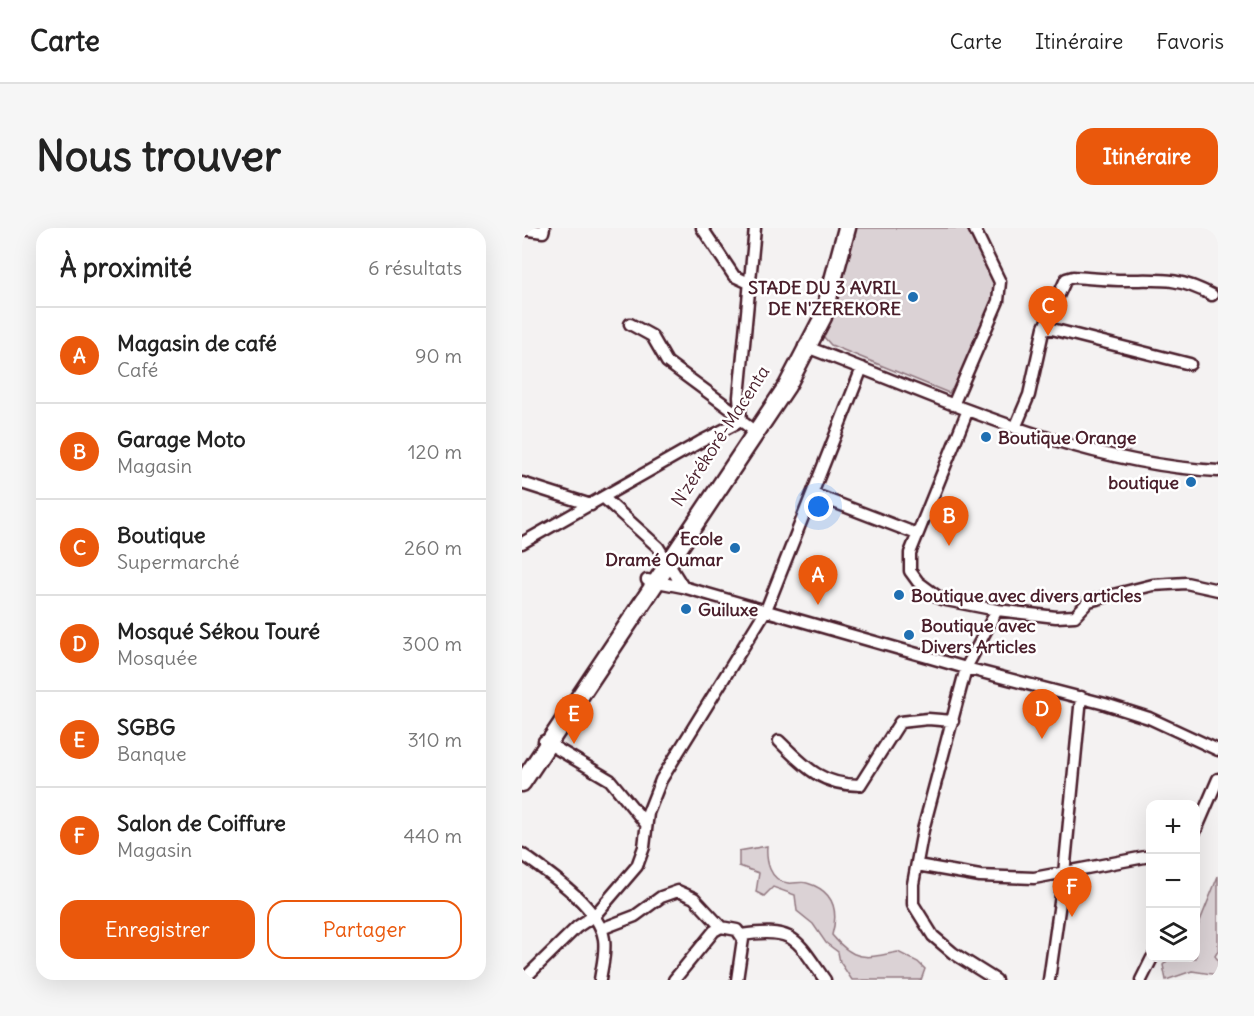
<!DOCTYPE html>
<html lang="fr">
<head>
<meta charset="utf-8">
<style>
  body { margin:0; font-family:Delius,sans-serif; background:#f6f6f6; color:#222 }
  .controls { position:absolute; right:18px; bottom:18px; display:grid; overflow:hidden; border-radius:12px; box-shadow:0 6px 24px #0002 }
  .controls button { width:54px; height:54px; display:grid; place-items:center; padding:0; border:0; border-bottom:2px solid #e0e0e0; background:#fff; color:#222; font:30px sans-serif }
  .you { position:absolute; left:297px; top:279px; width:21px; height:21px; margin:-15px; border:4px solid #fff; border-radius:50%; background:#1a73e8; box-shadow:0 0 0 9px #1a73e833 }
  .badge { display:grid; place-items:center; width:39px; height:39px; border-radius:50%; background:#ea580c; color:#fff; font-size:20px; font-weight:700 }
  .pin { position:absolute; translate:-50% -50px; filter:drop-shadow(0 2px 3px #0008) }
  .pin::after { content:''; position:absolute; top:32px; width:21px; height:18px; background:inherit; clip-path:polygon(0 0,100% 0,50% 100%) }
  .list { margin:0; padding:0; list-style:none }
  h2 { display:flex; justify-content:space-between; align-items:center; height:78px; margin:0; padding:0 24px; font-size:26px }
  h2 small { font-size:20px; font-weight:400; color:#767676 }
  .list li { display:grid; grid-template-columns:39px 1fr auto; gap:18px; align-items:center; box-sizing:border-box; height:96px; padding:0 24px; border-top:2px solid #e0e0e0 }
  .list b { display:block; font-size:22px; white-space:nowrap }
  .list p { margin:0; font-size:20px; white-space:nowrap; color:#767676 }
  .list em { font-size:20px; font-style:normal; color:#767676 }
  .actions { display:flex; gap:12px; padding:18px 24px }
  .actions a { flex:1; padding:14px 0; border:2px solid #ea580c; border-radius:18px; text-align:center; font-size:21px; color:#ea580c }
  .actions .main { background:#ea580c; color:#fff }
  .icon { flex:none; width:33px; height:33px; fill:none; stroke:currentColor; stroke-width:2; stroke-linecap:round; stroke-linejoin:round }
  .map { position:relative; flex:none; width:696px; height:752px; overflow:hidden; border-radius:18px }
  header { display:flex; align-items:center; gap:36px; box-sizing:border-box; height:84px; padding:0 30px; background:#fff; border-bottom:2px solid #e0e0e0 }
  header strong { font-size:28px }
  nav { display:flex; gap:33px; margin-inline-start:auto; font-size:21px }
  .intro { display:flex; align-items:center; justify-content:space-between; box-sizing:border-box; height:144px; padding:0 36px }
  h1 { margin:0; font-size:42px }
  .button { padding:15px 27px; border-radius:18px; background:#ea580c; color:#fff; font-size:21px; font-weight:700 }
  main { display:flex; gap:36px; padding:0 36px }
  aside { flex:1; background:#fff; border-radius:18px; box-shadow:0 6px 24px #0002 }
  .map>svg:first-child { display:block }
  .green { fill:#dbd2d5; stroke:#927880; stroke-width:1.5 }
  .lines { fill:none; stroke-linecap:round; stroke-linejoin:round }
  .minor-casing { stroke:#4a1f2b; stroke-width:15 }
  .highway-casing { stroke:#4a1f2b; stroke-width:21 }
  .minor { stroke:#fff; stroke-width:10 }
  .highway { stroke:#fff; stroke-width:16 }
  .poi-dot { fill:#1f6fb2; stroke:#fff; stroke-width:2 }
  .labels { text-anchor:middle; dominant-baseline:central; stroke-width:5; stroke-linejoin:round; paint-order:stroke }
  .poi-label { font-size:18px; font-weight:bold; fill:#4a1f2b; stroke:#fff; text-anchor:start }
  .street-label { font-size:18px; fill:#4a1f2b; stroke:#fff }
</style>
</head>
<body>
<header>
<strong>Carte</strong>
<nav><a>Carte</a><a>Itinéraire</a><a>Favoris</a></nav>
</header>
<div class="intro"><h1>Nous trouver</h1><a class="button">Itinéraire</a></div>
<main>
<aside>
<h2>À proximité<small>6 résultats</small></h2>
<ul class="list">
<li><span class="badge">A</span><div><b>Magasin de café</b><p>Café</p></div><em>90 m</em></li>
<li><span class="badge">B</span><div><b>Garage Moto</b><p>Magasin</p></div><em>120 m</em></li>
<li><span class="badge">C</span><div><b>Boutique</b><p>Supermarché</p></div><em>260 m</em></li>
<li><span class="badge">D</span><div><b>Mosqué Sékou Touré</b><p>Mosquée</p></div><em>300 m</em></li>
<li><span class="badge">E</span><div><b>SGBG</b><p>Banque</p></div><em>310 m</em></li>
<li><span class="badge">F</span><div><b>Salon de Coiffure</b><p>Magasin</p></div><em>440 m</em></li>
</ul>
<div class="actions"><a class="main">Enregistrer</a><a>Partager</a></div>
</aside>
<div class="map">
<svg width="696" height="752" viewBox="0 0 696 752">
  <rect width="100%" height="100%" fill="#f4f2f2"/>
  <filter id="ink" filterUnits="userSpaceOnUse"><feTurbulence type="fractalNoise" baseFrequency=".0167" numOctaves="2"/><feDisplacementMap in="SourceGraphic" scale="12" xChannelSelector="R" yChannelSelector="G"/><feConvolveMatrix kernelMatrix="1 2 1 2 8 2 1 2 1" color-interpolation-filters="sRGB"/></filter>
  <g filter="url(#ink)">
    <path class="green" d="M330 0H447C455 16 468 33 472 50 479 74 443 147 427 165L309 117 301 108Z
      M245 618C244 632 247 653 266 655 272 656 279 653 285 655 312 663 317 682 310 707 333 735 345 730 376 724L396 734 403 741 399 752H330L318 734 316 724 304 715 291 696 275 683 273 667 251 659 242 668 234 664 237 645 217 638V623Z
      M696 648V723L693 728 696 732V747L670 743 644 752 641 737 648 730H674V703Z"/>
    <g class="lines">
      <defs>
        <path id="minor" d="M180 0 212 48 227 55
          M233 0 217 169 219 193 235 205
          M0 1 21 4 22 0
          M108 96 130 108 145 134 218 188
          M522 99 668 136
          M282 118C416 168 550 235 696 243
          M431 177 476 73 478 54 452 0
          M445 184 388 325V343L396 354 419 371 475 382 534 389 553 388 567 373 631 357 664 355 696 362
          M493 200 507 167 522 99 544 51 551 49C568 50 586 52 603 52 640 52 656 49 690 67
          M0 255 69 277
          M291 266 395 306
          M82 270 136 319 161 359
          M0 315 178 214 219 193
          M125 352 161 359 444 440 583 476 627 490 696 522
          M22 513 88 552 124 596
          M257 513C283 539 299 557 338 557L378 494 406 491 431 493
          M674 602 696 551
          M0 626C26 645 77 678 82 711 84 725 80 738 78 752
          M395 637 458 648 512 650 628 628
          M79 701 113 688 139 669 156 663 172 670 199 699
          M219 707C273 699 274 711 303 752
          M6 747 55 699 73 687 115 638 122 619 126 585 139 552 244 382 340 140
          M152 752 192 703 199 699 215 702 221 711 215 752
          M474 752 431 725 411 708 391 676V656L401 602 444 440 475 382
          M527 752 542 646 559 469
          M619 752 630 730"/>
        <path id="highway" d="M0 555 265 158 301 89 325 0"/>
      </defs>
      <use href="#minor" class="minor-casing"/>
      <use href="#highway" class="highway-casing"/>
      <use href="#minor" class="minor"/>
      <use href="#highway" class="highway"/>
    </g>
  </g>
  <g class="poi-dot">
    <circle cx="391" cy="69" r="6"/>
    <circle cx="464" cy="209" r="6"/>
    <circle cx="669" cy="254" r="6"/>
    <circle cx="213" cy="320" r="6"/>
    <circle cx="377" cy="367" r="6"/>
    <circle cx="164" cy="381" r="6"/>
    <circle cx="387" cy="407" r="6"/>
  </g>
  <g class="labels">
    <g class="poi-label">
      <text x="379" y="59" text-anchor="end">STADE DU 3 AVRIL<tspan x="379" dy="21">DE N'ZEREKORE</tspan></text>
      <text x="476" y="209">Boutique Orange</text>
      <text x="657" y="254" text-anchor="end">boutique</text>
      <text x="201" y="310" text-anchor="end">Ecole<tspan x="201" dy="21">Dramé Oumar</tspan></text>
      <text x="389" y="367">Boutique avec divers articles</text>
      <text x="176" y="381">Guiluxe</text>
      <text x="399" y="397">Boutique avec<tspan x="399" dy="21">Divers Articles</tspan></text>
    </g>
    <g class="street-label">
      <text transform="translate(198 208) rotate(-57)">N'zérékoré-Macenta</text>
    </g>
  </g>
</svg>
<div class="controls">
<button>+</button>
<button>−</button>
<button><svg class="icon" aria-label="layers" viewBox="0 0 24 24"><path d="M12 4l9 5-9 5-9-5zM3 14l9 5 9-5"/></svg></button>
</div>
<div class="you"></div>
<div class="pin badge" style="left:296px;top:377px">A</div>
<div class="pin badge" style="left:427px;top:318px">B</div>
<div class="pin badge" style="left:526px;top:108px">C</div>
<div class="pin badge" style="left:520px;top:511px">D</div>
<div class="pin badge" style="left:52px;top:516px">E</div>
<div class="pin badge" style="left:550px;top:689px">F</div>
</div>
</main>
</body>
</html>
